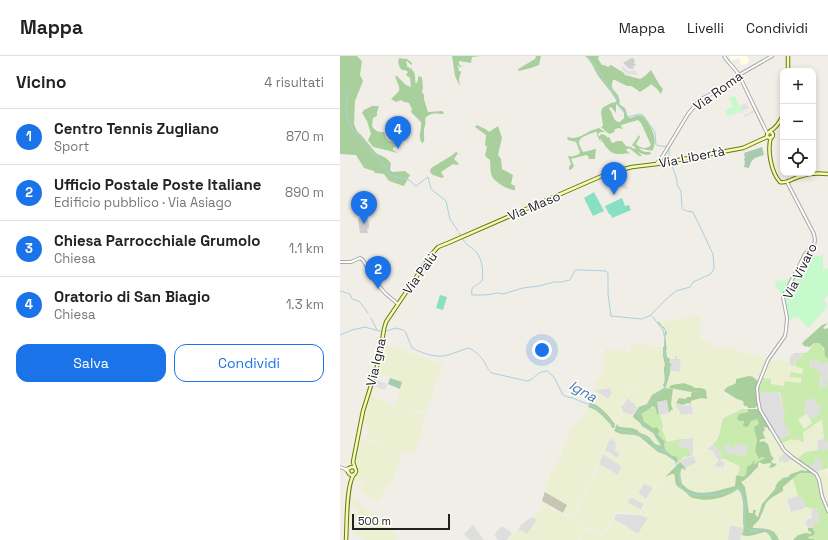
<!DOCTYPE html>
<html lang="it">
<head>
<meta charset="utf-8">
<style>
  body { margin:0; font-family:"Space Grotesk",sans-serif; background:#f2f2f2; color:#222 }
  .controls { position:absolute; right:12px; top:12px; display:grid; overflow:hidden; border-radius:8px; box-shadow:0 2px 6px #0003 }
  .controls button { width:36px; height:36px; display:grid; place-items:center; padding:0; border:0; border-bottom:1px solid #e0e0e0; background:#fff; color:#222; font:20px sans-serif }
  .scale { position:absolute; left:12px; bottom:10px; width:98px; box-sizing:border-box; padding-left:4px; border:2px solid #212121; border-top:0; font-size:11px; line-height:14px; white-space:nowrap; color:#212121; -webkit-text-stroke:3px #fff; paint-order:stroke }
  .you { position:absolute; left:202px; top:294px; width:14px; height:14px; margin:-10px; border:3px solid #fff; border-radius:50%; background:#1a73e8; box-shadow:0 0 0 6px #1a73e833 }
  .badge { display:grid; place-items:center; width:26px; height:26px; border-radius:50%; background:#1a73e8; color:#fff; font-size:13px; font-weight:700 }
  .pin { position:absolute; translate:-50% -33px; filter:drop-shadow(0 1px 2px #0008) }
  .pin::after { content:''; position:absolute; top:21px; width:14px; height:12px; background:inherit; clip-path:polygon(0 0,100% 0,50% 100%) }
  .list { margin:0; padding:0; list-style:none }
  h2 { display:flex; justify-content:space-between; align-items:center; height:52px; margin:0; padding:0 16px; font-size:17px }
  h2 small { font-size:13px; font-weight:400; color:#767676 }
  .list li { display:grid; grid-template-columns:26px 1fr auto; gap:12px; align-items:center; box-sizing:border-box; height:56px; padding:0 16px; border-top:1px solid #e0e0e0 }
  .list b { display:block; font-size:15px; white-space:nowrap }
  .list p { margin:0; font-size:13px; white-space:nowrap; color:#767676 }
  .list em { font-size:13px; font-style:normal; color:#767676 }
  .actions { display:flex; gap:8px; padding:12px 16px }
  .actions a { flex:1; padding:9px 0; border:1px solid #1a73e8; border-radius:12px; text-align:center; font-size:14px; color:#1a73e8 }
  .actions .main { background:#1a73e8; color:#fff }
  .icon { flex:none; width:22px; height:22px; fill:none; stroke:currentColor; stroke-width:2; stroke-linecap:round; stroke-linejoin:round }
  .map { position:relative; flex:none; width:488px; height:484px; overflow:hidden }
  header { display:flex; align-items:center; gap:24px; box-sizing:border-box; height:56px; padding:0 20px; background:#fff; border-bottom:1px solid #e0e0e0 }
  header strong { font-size:19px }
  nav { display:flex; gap:22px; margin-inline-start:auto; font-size:14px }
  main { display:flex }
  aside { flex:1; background:#fff }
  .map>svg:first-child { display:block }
  .residential { fill:#dfdede }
  .education { fill:#feffe3 }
  .religious { fill:#cfcfcf }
  .construction { fill:#c5c6b3 }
  .farmland { fill:#ecf0d3 }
  .grass { fill:#c9ebae; fill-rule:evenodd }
  .forest { fill:#a9d09c; fill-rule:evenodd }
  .cemetery { fill:#a8caaf }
  .park { fill:#c6facc }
  .pitch { fill:#86e0c1 }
  .parking { fill:#e1e1e1 }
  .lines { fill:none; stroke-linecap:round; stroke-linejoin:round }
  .stream { stroke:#a8d0df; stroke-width:1 }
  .tertiary-casing { stroke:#a8a8a8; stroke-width:4 }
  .secondary-casing { stroke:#697b04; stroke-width:4.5 }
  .tertiary { stroke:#fff; stroke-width:2 }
  .secondary { stroke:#f4fabd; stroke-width:2.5 }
  .labels { text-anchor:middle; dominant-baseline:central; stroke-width:3; stroke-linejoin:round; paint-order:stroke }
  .street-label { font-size:13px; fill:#212121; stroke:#fff }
  .water-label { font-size:14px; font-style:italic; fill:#4875aa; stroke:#fff }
</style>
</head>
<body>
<header>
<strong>Mappa</strong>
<nav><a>Mappa</a><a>Livelli</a><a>Condividi</a></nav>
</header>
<main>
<aside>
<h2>Vicino<small>4 risultati</small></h2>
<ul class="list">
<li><span class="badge">1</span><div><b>Centro Tennis Zugliano</b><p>Sport</p></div><em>870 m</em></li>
<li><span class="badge">2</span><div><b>Ufficio Postale Poste Italiane</b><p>Edificio pubblico · Via Asiago</p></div><em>890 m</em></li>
<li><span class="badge">3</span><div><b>Chiesa Parrocchiale Grumolo</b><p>Chiesa</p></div><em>1.1 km</em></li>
<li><span class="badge">4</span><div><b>Oratorio di San Biagio</b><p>Chiesa</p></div><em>1.3 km</em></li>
</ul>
<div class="actions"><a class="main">Salva</a><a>Condividi</a></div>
</aside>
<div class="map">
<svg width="488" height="484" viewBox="0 0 488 484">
  <rect width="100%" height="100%" fill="#f1eee7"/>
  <path class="residential" d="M454 297H462L461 302 456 304 454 311 450 310V301Z
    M335 300H338L341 303 340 316 330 315V309L331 308 329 306 330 303H335Z
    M474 304 479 305 478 308 488 306 487 329 480 333 479 329 482 322 472 312 469 306Z
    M271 332 270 334 272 337 268 343 256 335 257 334Z
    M425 336 433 337 439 336 450 378 439 384 424 362 421 353 418 337Z
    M288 342 298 352 292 359 283 356 281 351Z
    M475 342 481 351 479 358 470 363 464 356 465 349 468 343Z
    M328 344 329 357 320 359 317 346Z
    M336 347 344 350 352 348 353 358 340 359 339 354 336 352Z
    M270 382 276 386 277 390 275 394 280 398 277 402 265 394Z
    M353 382V399L351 400 350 395 348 392H339L340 383Z
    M484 382 488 387V393L478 395 477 385Z
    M373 388 379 395 381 396 382 401 385 407 383 412 374 410 378 404 375 400 373 395 367 393Z
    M384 388H407V397L404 400 386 397Z
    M445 397 452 403 445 407 439 406V401Z
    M263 398 282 410 278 419 259 408Z
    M353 400 357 406 346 412 340 406 345 402Z
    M476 402H480L481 414 474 417 468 412Z
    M304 427 313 432 306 443 298 438Z
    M460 439 466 451 463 454H456L451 457 447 443Z
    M291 441 304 448 301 454 287 447Z
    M476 452 479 460V466L474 467 473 472H468L465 467 467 463H471L472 453Z
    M278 458 292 459H300L308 462 298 478 274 463 276 459Z
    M192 461 197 464 187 479 178 473 182 468Z
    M133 469 144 484H130L124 478Z
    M390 469 404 472 402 481H401L400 484H388Z
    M162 470 172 477 167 484H158L154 479Z"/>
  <path class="education" d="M389 0H407L409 6 404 9 401 8 399 2 391 5Z"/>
  <path class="religious" d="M291 2H293L295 4 294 7 296 9 293 11 294 12 293 13 288 12 283 7Z
    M24 158H25L29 167V172L27 173 28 177H20L18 164 19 161Z"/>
  <path class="construction" d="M205 435 228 449 223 457 202 445Z"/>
  <path class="farmland" d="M360 259 359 279 362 284 381 292H387L391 291 395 294 410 298 412 300 417 299 424 303 428 304 418 326 416 323 412 320 406 321 396 323V327L392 330 387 331 385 333 384 335 389 338 403 345 404 349 407 350 408 352H403L402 345 387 337 379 334H366L361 332H355L352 330 346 328 329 332 326 330 330 315 340 316 341 303H337V300H335V303H330L327 301 325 281 327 277 324 271 322 270 319 266 343 263V262Z
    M292 287 323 291V299L325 309 324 311 325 319 324 322 325 332 321 331 308 326H303L275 331 257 333 255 332 256 326 260 321 263 315 265 292 290 296Z
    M52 289 84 302 103 307 86 355 84 356 55 350 62 326 39 318 38 317 45 290 50 292Z
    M454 297H461H454L450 301V309L460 312H463L462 319 449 321 461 322V327L445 325 444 330 431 328V323L421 322 429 304 445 305 449 303 452 298Z
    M304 326 324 332 312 339 307 348 300 350 298 352 288 342 281 351 282 348 293 333V329Z
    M292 329V333L280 349 281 356 275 368 270 361 264 354 253 346H250L254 333 257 334 256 336 268 343 272 337 270 334 271 332Z
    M333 333 353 337 351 338V341H349L346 343 339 342 337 345 336 352 339 354 340 359 353 358 352 348 343 349 348 347 350 348 352 345 364 342 367 343 366 334 379 335 387 338 402 346V352L384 359 382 361 381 363 380 374 375 385 361 396 353 399V382L340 383 327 386 322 373 323 370 320 359 329 357 331 354H333L331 348Z
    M30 338 52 350 78 356 86 358 85 364 79 384 73 398 67 396 66 397 26 383 28 371 21 369Z
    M248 351 254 353 259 356 272 369V372H274L232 462 223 457 227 449 205 436 210 417 221 399 230 374 247 355Z
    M297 354 295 359 302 370 313 377 321 388V390L315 388 310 382 300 377 297 374 292 372 279 371 277 368 283 356 292 359Z
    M466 358 473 367 464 373 457 363Z
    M482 364 484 382 477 385 478 395 465 396 456 404 446 396 441 388 451 383 463 376 470 373 477 366Z
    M424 371H425L428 372 429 375 431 374 440 388 442 394 445 397 439 401V406L442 405 444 407H445L452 403 469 414 465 415 462 414 459 415 451 418 448 421 438 426 436 429 435 433 422 448 418 461 415 459 416 455 412 457H409L405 431 401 426 408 422 411 417 417 411 418 408 419 406 423 408 431 407 432 408 429 411 433 407 431 405V404H433L431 399 428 388 426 387 424 385 421 386 419 384 426 381 424 380 423 375 425 373Z
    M274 375 279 377 295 379 300 381 318 396 326 399 338 407 313 432 304 427 298 437 306 443 304 448 291 441 287 446 301 454 300 457 297 458 279 456 276 457 271 465 264 477 263 479 233 463 259 408 278 419 282 411 263 398 265 394 277 402 280 398 275 394 277 390 275 389 276 386 270 382Z
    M21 383 63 396 52 426 46 431 38 446 19 435 23 429 13 422 17 419 18 416V412L15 407 18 387Z
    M367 393 373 395 375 400 379 405 374 409 376 411 383 412 385 407 380 404 383 402 399 410 400 413 396 421 395 430 376 435 362 437 350 434 342 428 340 418 342 412 345 414 346 412 357 406 353 400 362 397Z
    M485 413 488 421V451H487L482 441 479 422 474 417Z
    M333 417 335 419 336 428 340 433 346 437 348 439 357 443H368L377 442 395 435 397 433 399 434 403 446V466L404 472 390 469 388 484H240L247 472 261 480H264L274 463 298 478 308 462 300 459 301 458 312 435 325 421Z
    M453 423 458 440 447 443 451 457 456 454 463 453 466 451 472 453 471 463H467L465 467 468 472V475L471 476V478L465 477 458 479 453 484H439L436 479 427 472H413V470L420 464 423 455 426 447 430 442 442 436 443 434V431Z
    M13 441 58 480 56 484H24L9 472V464L15 470 19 466 14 460 18 455 13 451Z
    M203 446 213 454 246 471 238 484H169L178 473 187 478 197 464 192 461 200 455Z
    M426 476 431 480 432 484H400L401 481 402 479 405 480H413L420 477Z"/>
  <path class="grass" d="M474 287H479C486 294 483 297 488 303V387L484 382 482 364C474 367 471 373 463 376L464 385 462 386 458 383 454 385 451 383 441 388 439 384 450 378 445 368 443 360 445 359 440 336 433 337 425 336 418 337V331L421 322 431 323V328L444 330 445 325 461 327V322L449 321 451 316 462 318 463 312H460L455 310 456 304 461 302 462 297C468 298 471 292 474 287ZM473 304 479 305 478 308 488 306 487 329 480 333 479 329C482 320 483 314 472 312L470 310V305H473ZM475 342 477 350 480 349 481 351 479 358 470 363 472 367 464 373 458 363 466 358 464 356 465 349 467 344Z
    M311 350H314L318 358H319V356L323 370 322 373 327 386 340 383 339 392H348L350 395 351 400 344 401 338 407 337 402 325 394 324 386H326L323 384 318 378V377L320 376 317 371 313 372 302 365 303 361 301 357 310 352 311 354 312 353Z
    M402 353H408V356H406L398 359V361L409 369 411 365 417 363 419 368 415 377 417 383 415 395 418 402 421 401 425 402 417 406 414 409V406L407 412V416C404 420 403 421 398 419L400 412 399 410 383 402 380 404 379 403 382 401 381 396 379 395 373 388C381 382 380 370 383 362ZM385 388H389L390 391 393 392 396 388 407 389V397L404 400 386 397Z
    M488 393V412L481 414 480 402H476L473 409 468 412 456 404 465 396Z
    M465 417H472L476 420 478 423 481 441 488 457V484H474L473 483H469L468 481 474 479 475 477 473 472 474 467 479 466V460L476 452 472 453 466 451 460 439 458 440 453 423 455 420Z"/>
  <path class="forest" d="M0 0H17L22 5 20 19 23 25 15 45 14 68 17 75 22 80 36 97 46 102 51 107 50 114 53 116 65 115 70 119 64 130 49 125 44 118 35 117 34 115 24 112 16 99 0 98Z
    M112 0H140L132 1 131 7 119 5V8L121 10 125 9 120 11 117 9 119 13 118 14 121 16 119 23 120 30 115 20Z
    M196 0H201L199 9 191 12 179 15 178 13 195 3Z
    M245 0H259L258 3 262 9H264L268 11 271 9 284 17 285 19 300 23 305 20 311 14 319 28 323 33 321 38 316 32 313 30 312 28 300 36 293 31 291 30H287L275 24H273C269 36 277 34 279 42 280 44 279 47 280 49L285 52 288 61 290 62 298 59 303 60C311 70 318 81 313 94 308 96 304 92 299 93L305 96H310L311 98C306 100 301 98 297 95L302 100H299L289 92 286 94 290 98C286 97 284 98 280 98 269 99 265 89 260 82L261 87 257 79V76H255C251 78 239 80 239 87 239 89 242 94 243 96L256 93 255 103H249L248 100 246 99 231 103 234 110 232 113 229 114V111L231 108 228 100C232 101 235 100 239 98L240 96 236 86 228 84 227 82 228 81C236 84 243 79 250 75 253 74 256 73 259 72L265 76H260L258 78 259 81 261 78 265 79 267 81 270 82 271 86 273 87 277 85H282L286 90 291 91 294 93 296 92 292 89 293 88 299 79 300 81 296 88C299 92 307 94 311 89L301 67 298 64 281 69V71L283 72 282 73 278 72 274 74 275 76 269 78 261 71 263 70 261 56 262 53V52L271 47 276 46V44C272 36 265 29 259 21 254 14 252 5 245 0ZM276 48 283 54 284 57V62L280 66C272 66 274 57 269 53L270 51 272 52 276 57Z
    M59 2 67 3 72 7V8L71 9 67 5 66 6 67 8V11H69L70 13 72 12V14C77 18 74 23 76 28L78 24V21L80 20 82 22 83 31 82 36 84 39V43L88 56 102 55 104 57 103 58C96 57 88 57 85 63 87 69 83 72 84 77 84 82 85 83 83 87L81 86C78 78 82 73 81 66L72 57 71 55 72 53 69 47 66 46H64L61 44 56 46 51 43C63 32 60 35 55 20H57L66 29 71 31 70 22 66 19 68 16 65 14H62L60 12 58 6Z
    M32 50H39L37 56V60L33 62 32 70C35 75 38 76 44 76L46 82 49 85 56 86 58 89 53 92V94L58 97 33 91 28 84 31 78 27 65 22 57 24 54Z
    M137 69 147 74 149 76 158 70 162 82 158 99 161 103 162 113 173 119 171 128 175 130V134C170 134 167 132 163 130 149 121 151 119 150 104L145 100 147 90H145L146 79 135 71Z
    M116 96 118 97 114 103 119 108 117 109 113 108 101 116 104 121 102 122 93 119 90 116 91 112 111 100Z
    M317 266H319L322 270 324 271 327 277 325 281 326 284V290L327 291 326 294 327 301 330 303 329 306 332 309 330 310V317L326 331 329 332 330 330 332 329 344 327 346 328 352 330 355 332H361L366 334 351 336 324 331 323 329C327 322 322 314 325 309L323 300V291H324L325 274Z
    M488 267 483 272 485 273 488 272V303L485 300 484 292 479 287H474L470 291 464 290 462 287 482 269Z
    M409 320C413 320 416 323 418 326L416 335 418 349 415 352H408L407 350H404L403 345 397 343 384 335C386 330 392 330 396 327V323Z
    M324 332 333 333 331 348 333 354H331L329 357 327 344 317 346 319 358H317L315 351 312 350H311V356L310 352 301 358 303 361V365L313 372 317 371 320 376 318 377V378L323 384 326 386 324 387 325 394 333 400 337 401 338 407 326 399 318 396 300 381 295 379 281 378 274 375 277 368 279 371 292 372 297 374 300 377 306 379 310 382 315 388 321 390 313 377 302 370 300 367 294 362 293 360 299 351 307 348 312 339Z
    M366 334 367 343C362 341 356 343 351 345L350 348 348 347 343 349 336 347 339 342 346 343 347 341H351V338L352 336Z
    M250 346C260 349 269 360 275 368L274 372H272L271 369C264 362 259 354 248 351Z
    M408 353H418L431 374H428V372L424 371 425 374 423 376 424 380 426 382 419 384 421 386 424 385 426 387 428 388 431 399 434 403 431 405 432 407 437 408 434 411 429 412 431 408V407L423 408 419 406 418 408V411C412 416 408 423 401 426L405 431 409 457H413V454H416L415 459 418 461 422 448 435 433 436 429 438 426 443 422 448 421 451 418 462 414 465 415 469 414 472 417H462L457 419 444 430 443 431V435L431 442 426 447 423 455 419 464 413 470V472H415C426 473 434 471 439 484H432L430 480 426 476C418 477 410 482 402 479 405 471 403 471 403 464 403 454 405 442 398 433 387 442 362 448 349 440 349 439 345 436 345 435 342 433 339 432 337 430 334 426 336 422 334 418H332L325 421 340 406 344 410 346 414H345L342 412C339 417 341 423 342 428 345 430 347 433 350 434 365 441 381 433 395 430L396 420 398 419C405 423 407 418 407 411L412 408 414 404 415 405 414 406V409L417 406 425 402 421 401 419 403 415 395 417 383 415 377 414 371 419 368 417 363 412 365H411L409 369 407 371 403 370 404 365H399L397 363 399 358 408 356Z
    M468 472H473L475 477 474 479 468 481 469 483H474V484H453L458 479 466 477 471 478V476L468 475Z"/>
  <path class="cemetery" d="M422 91 424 99C414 102 412 102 409 112L404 111 405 106 404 103 405 102 404 97Z
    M50 322 62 326 60 333 48 328Z"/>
  <path class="park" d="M395 40 402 56 387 60 385 54 393 51 389 42Z
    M465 199 473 200 483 199V214L488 212V239L484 243 487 251 470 271H467L459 262 457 261 453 262 448 265 444 241 436 231 435 225C441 224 447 224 452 222 460 219 462 206 465 199Z"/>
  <path class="pitch" d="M254 136 264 155 253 160 244 142Z
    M282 142 285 150 289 149 291 154 272 162 271 159 269 158 265 150Z
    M100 239 107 241 103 254 96 252Z"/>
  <path class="parking" d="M283 10 286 13 290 15 296 14 297 18V19L287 18 281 13Z
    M410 45V46L406 48 409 52 403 55 405 59 414 54 415 56 405 61 400 50Z
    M281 116 288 133H285L283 132 278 124 279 118Z
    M36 324 48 328 45 334 34 330Z"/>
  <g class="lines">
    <path class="stream" d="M247 0 251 4 274 38C277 42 277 47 279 50 282 55 285 56 287 61L299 58 303 59 315 76 316 89 327 91
      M0 32 8 38C4 50 6 63 13 74 15 77 19 79 22 83 28 91 34 99 42 106 45 109 47 115 50 119L69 124 76 130 88 121 91 133 106 145 110 163 118 175
      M329 92V104
      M331 107 337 124V129L341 135 342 151
      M119 177 120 179
      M122 182C127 190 127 188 133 193 142 199 144 215 142 225 136 231 130 229 132 239H145L158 237 163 238 183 232 199 230 214 226H221L230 224 235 214H244L266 215 268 217V238L271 260 302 263 311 259 324 245 336 235 350 231 353 226 371 218 374 212 373 198 353 156 347 155 342 153
      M0 235 10 238 12 243 19 245 28 257
      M312 260 323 274 325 283 324 297 328 309 326 323 324 334 310 348 299 356 298 358 299 362 304 370 314 376 318 380 323 395
      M31 262 37 274
      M0 279 12 274 25 271 43 276 56 272 63 274 66 277 72 292C82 297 93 301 104 300 113 298 121 294 129 292 136 295 143 303 146 309 148 313 149 315 152 317L187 325C196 323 196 315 207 315L214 321 223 339 227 341 233 342 242 346 251 349 263 357 272 368 279 374 298 378 311 385 315 391 329 398 334 403 338 411 340 430 344 435 353 439H375L392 435 399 431 401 432 405 448V469L408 473 412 475 423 473 427 474 437 484"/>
    <defs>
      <path id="tertiary" d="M384 0C388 7 395 12 399 19L427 77
        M316 108 322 101 348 58 357 47 363 42 386 31 399 19 432 0
        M447 126 474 178 475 184 474 189 465 198 460 208 443 241 447 262 446 274 445 280 428 304 418 329 417 332 418 344 420 354 444 394 452 401 476 418 479 424 482 440 488 455
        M0 206H11L20 202 23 204 36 227 46 238 58 248
        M0 411 5 413 9 417
        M5 413 10 412"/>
      <path id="secondary" d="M448 15V0
        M430 75C436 72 440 66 443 59
        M427 79a3 3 0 1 1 6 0a3 3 0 1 1-6 0Z
        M431 81C427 94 431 116 440 126 448 128 454 121 462 120 470 117 479 117 488 118
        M270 119a3 3 0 1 1 6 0a3 3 0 1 1-6 0Z
        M273 116 292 111 317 108 403 92 427 81
        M8 415a4 4 0 1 1 8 0a4 4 0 1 1-8 0Z
        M15 412 13 406 23 355 39 304 44 273 46 266 91 199 98 191 108 187 271 116
        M6 484C7 469 6 429 14 418"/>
    </defs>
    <use href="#tertiary" class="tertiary-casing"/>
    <use href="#secondary" class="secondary-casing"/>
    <use href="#tertiary" class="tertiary"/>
    <use href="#secondary" class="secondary"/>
  </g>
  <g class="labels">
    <g class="street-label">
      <text transform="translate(378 35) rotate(-36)">Via Roma</text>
      <text transform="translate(352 101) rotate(-11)">Via Libertà</text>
      <text transform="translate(194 150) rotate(-23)">Via Maso</text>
      <text transform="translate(460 215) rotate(-64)">Via Vivaro</text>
      <text transform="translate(80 217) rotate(-54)">Via Palù</text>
      <text transform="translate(36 306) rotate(-77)">Via Igna</text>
    </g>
    <g class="water-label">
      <text transform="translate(243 335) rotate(29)">Igna</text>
    </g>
  </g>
</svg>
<div class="controls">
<button>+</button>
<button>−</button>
<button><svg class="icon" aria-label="locate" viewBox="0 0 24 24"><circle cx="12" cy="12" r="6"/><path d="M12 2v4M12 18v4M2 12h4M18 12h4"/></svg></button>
</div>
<div class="scale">500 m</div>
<div class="you"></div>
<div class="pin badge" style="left:274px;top:139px">1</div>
<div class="pin badge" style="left:38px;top:233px">2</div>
<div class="pin badge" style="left:24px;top:168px">3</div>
<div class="pin badge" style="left:58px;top:93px">4</div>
</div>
</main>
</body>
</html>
